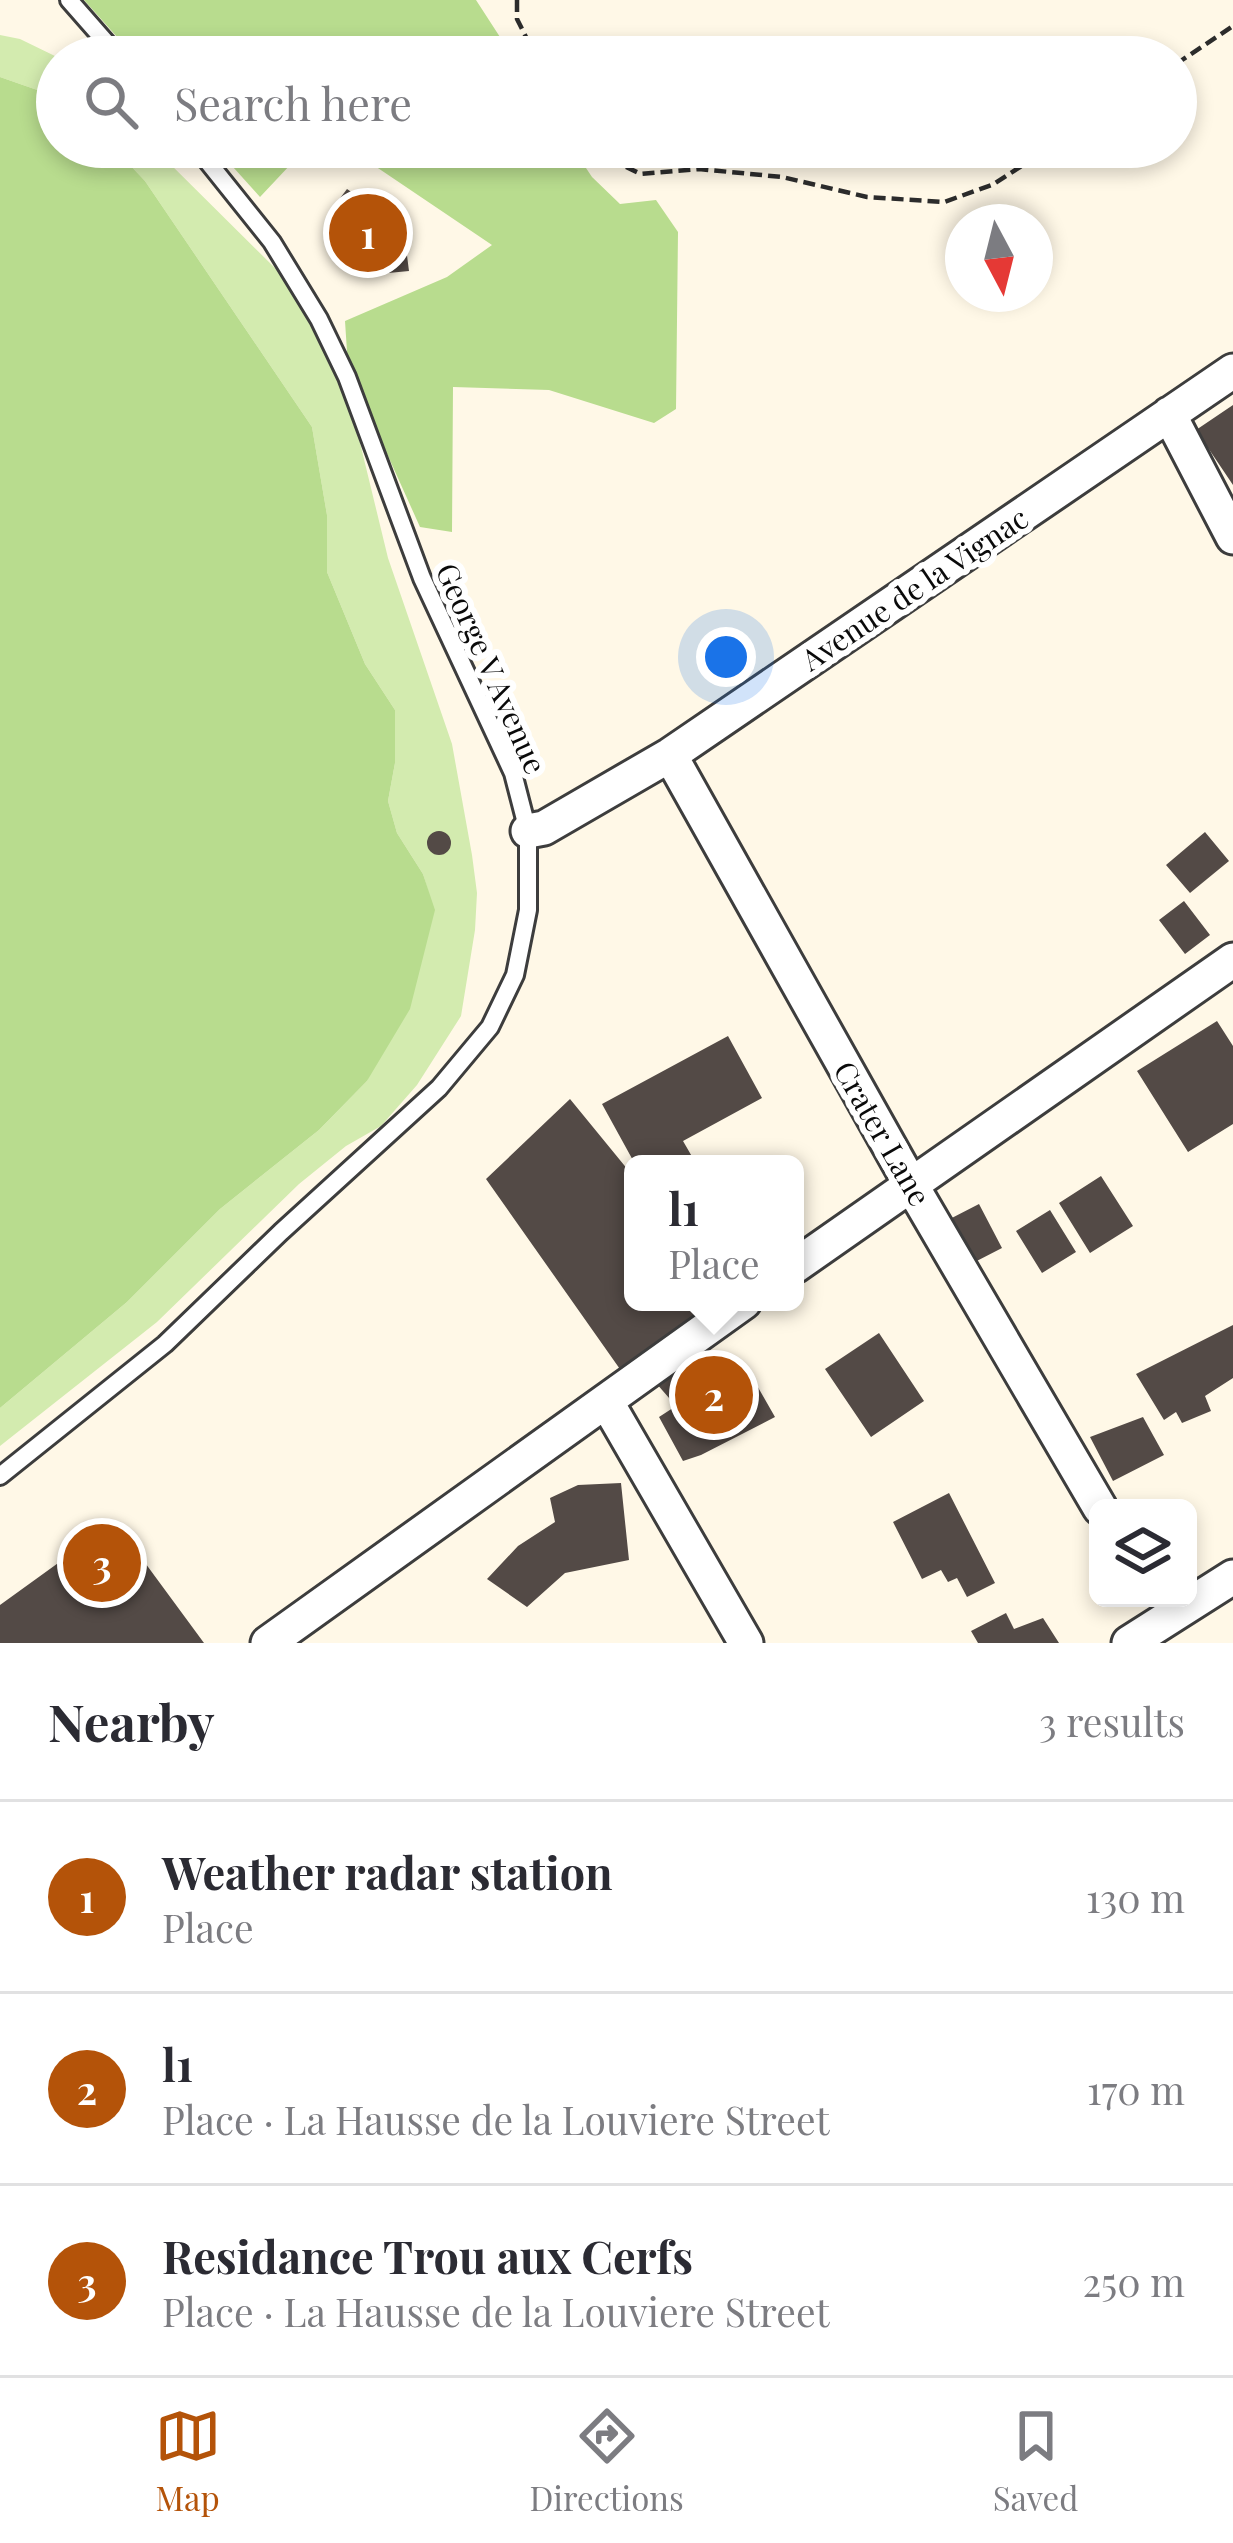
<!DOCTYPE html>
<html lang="en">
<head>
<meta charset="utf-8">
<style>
  body { margin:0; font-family:"Playfair Display",serif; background:#f7f7f7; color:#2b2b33 }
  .controls { position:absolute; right:36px; bottom:36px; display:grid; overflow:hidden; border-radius:18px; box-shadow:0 6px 18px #0003 }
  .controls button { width:108px; height:108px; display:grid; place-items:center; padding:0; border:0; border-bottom:3px solid #e1e1e2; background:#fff; color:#2b2b33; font:60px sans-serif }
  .compass { position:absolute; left:945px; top:204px; width:108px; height:108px; border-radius:50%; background:#fff; box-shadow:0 6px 18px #0003; rotate:173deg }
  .you { position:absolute; left:726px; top:657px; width:42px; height:42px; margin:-30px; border:9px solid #fff; border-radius:50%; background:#1a73e8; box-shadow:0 0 0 18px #1a73e833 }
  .badge { display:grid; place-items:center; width:78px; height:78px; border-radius:50%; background:#b45309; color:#fff; font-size:39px; font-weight:700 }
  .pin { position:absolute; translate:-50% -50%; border:6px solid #fff; box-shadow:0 3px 12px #0006 }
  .popup { position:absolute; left:624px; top:1155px; width:180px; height:156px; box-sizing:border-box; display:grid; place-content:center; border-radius:18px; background:#fff; filter:drop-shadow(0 3px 9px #0005); font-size:39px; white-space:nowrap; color:#7c7c81 }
  .popup b { font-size:45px; color:#2b2b33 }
  .popup::after { content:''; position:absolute; left:50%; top:100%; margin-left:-24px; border:24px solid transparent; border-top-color:#fff }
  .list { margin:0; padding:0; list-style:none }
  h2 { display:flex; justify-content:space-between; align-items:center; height:156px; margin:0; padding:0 48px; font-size:51px }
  h2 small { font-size:39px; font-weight:400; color:#7c7c81 }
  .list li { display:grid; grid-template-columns:78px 1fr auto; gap:36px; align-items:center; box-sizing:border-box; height:192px; padding:0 48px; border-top:3px solid #e1e1e2 }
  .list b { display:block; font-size:45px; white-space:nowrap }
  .list p { margin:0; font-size:39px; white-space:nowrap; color:#7c7c81 }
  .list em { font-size:39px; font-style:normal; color:#7c7c81 }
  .icon { flex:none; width:66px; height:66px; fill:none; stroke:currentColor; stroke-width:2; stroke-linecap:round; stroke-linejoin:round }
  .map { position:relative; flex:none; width:1233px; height:1643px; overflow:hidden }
  .search { position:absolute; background:#fff; box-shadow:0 6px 18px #0003; left:36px; right:36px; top:36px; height:132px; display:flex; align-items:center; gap:30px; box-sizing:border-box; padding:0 42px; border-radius:66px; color:#7c7c81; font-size:45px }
  .sheet { height:732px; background:#fff }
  nav { display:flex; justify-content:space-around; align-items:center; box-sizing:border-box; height:168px; border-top:3px solid #e1e1e2; background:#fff; font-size:33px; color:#7c7c81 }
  nav a { display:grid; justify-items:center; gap:6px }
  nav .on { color:#b45309 }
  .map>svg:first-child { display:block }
  .green { fill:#d3ebaf }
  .forest { fill:#b8dc8e }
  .building { fill:#534a46 }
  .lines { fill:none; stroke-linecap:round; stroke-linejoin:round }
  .lane-casing { stroke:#3d3d3d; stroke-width:22 }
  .street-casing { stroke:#3d3d3d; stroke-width:39 }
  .path { stroke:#2c2c2c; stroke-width:4.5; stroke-dasharray:12 6; stroke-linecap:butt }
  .lane { stroke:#fff; stroke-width:16 }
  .street { stroke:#fff; stroke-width:33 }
  .labels { text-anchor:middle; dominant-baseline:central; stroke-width:12; stroke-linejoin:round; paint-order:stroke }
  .street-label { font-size:30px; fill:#0a0a0a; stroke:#fff }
</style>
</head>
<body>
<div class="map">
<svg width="1233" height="1643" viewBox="0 0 1233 1643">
  <rect width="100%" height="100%" fill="#fff8e7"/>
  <path class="green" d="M0 35 20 39 57 57V102L43 92 0 77Z
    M113 147H153L276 269 310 314 353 414 388 558 452 744 472 855 477 893 475 930 461 1016 417 1085 381 1126 346 1146 299 1184 157 1322 0 1446V1408L127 1302 220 1209 319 1130 367 1081 434 910 423 874 397 833 388 801 395 763V710L365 664 327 572V515L312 427 145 181Z"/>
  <path class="forest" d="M84 0H476L513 57H135Z
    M0 77 43 92 57 102V147H113L145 181 312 427 327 515V572L365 664 395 710V763L388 801 397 833 423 874 435 910 410 1009 367 1081 319 1130 220 1209 127 1302 0 1408Z
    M215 147H307L260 197Z
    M312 147H572L592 177 620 204 656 200 678 232 676 409 654 423 549 390 453 387 452 532 420 527 348 367 345 321 447 277 492 245 369 162Z"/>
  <path class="building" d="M347 189 399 225 405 240 409 271 357 276 336 249 332 209Z
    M1233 405V485L1196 430Z
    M427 843a12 12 0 1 1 24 0a12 12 0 1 1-24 0Z
    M1205 832 1229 861 1190 893 1166 865Z
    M1184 901 1210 935 1185 954 1159 920Z
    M1217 1021 1233 1046V1124L1188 1152 1137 1071Z
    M728 1036 762 1098 683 1141 694 1160 687 1164H635L602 1104Z
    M570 1099 633 1176V1302H713L622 1372 486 1179Z
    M1101 1176 1133 1226 1090 1253 1059 1203Z
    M979 1204 1002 1248 967 1266 944 1222Z
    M1050 1210 1076 1252 1042 1273 1016 1231Z
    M1233 1325V1378L1205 1396 1211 1411 1182 1423 1176 1412 1164 1420 1136 1374Z
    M879 1333 924 1401 871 1437 825 1369Z
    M716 1351 728 1378 748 1370 775 1417 701 1455 683 1461 659 1417 676 1406 656 1383Z
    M1143 1417 1164 1455 1113 1481 1090 1437Z
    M621 1483 629 1560 565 1573 527 1607 487 1579 518 1546 555 1522 550 1498 578 1485Z
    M949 1493 995 1583 967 1597 957 1578 948 1582 941 1570 922 1579 893 1522Z
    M115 1522 204 1643H0V1605Z
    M1006 1613 1014 1629 1043 1618 1059 1643H978L971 1631Z"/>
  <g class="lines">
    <defs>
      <path id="lane" d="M69 0 119 57
        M0 1476 165 1344 281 1232 439 1088 490 1027 515 975 528 910V831L513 773 422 578 347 377 319 319 272 242 196 147"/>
      <path id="street" d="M1169 414 1233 537
        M670 755 910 1183 1100 1508
        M528 831 544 828 670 755 1233 371
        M795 1266 1233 960
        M606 1401 746 1643
        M268 1643 744 1302
        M1129 1643 1233 1577"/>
    </defs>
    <use href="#lane" class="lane-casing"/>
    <use href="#street" class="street-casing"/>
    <path class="path" d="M517 0V19L536 57
      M1176 64 1233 26
      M597 147 607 158 641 174 699 169 782 177 867 197 944 202 992 185 1051 147"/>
    <use href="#lane" class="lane"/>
    <use href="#street" class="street"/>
  </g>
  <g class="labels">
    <g class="street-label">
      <text transform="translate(914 588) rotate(-34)">Avenue de la Vignac</text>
      <text transform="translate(492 668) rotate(66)">George V Avenue</text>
      <text transform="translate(883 1133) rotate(60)">Crater Lane</text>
    </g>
  </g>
</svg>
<div class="controls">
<button><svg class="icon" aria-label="layers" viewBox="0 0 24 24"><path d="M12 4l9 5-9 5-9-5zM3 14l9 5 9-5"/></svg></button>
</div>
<svg class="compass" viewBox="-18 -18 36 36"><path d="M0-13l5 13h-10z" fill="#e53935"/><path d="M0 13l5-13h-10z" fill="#7c7c81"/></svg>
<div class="you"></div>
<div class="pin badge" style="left:368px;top:233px">1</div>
<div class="pin badge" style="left:714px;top:1395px">2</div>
<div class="popup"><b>l1</b>Place</div>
<div class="pin badge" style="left:102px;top:1563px">3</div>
<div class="search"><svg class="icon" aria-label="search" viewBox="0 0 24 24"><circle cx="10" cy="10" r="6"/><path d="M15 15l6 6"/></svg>Search here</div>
</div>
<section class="sheet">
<h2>Nearby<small>3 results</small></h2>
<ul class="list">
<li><span class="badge">1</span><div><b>Weather radar station</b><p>Place</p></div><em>130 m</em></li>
<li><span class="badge">2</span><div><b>l1</b><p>Place · La Hausse de la Louviere Street</p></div><em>170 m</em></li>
<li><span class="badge">3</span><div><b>Residance Trou aux Cerfs</b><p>Place · La Hausse de la Louviere Street</p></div><em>250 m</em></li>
</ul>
</section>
<nav>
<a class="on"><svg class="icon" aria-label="map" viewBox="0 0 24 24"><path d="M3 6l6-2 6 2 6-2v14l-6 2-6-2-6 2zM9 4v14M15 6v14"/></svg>Map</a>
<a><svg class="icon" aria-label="directions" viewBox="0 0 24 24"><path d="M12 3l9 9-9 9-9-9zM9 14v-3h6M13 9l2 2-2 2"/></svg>Directions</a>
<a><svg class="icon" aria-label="saved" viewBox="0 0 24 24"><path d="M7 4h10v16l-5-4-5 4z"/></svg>Saved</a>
</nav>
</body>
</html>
